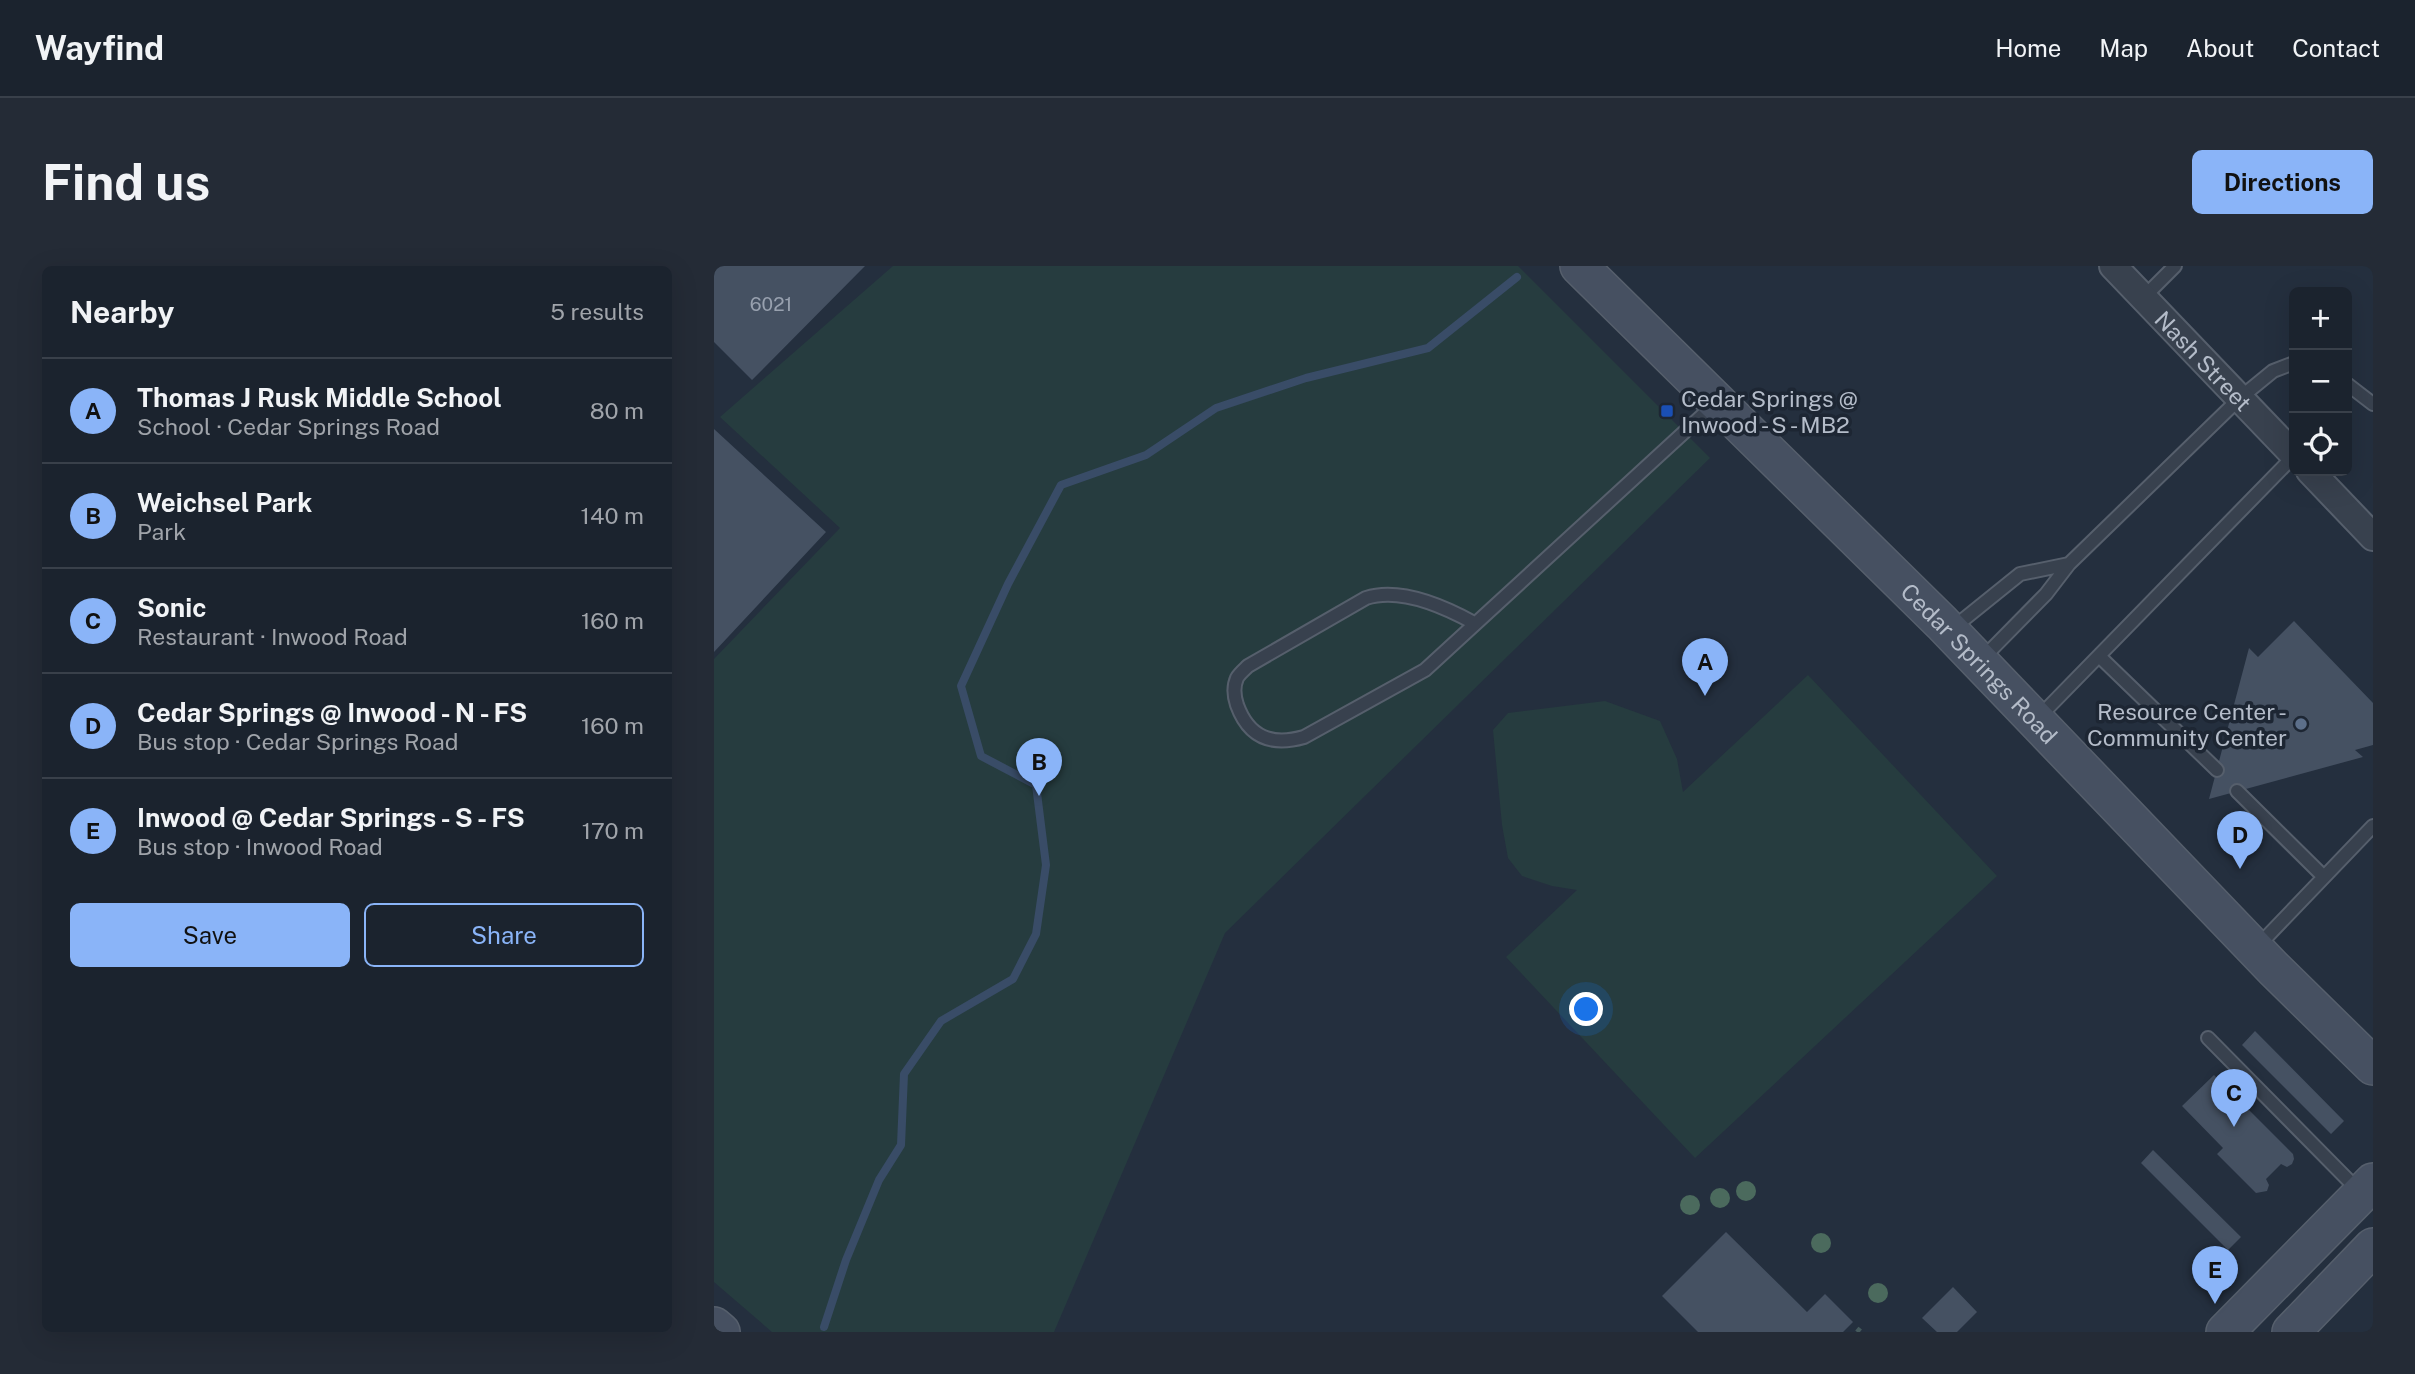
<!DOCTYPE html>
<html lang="en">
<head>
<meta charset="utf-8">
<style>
  body { margin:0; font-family:"Public Sans",sans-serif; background:#242b36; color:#f1f3f6 }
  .controls { position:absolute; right:21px; top:21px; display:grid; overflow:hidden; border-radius:10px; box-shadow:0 7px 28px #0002 }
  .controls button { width:63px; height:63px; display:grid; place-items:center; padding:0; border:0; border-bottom:2px solid #39404a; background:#1b232e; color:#f1f3f6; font:35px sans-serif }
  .you { position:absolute; left:873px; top:744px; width:24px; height:24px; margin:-18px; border:5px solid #fff; border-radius:50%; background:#1a73e8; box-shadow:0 0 0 10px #1a73e833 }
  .badge { display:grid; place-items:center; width:46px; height:46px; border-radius:50%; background:#8ab4f8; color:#111; font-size:23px; font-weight:700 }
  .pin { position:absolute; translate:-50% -58px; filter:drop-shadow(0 2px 4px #0008) }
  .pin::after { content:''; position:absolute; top:37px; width:24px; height:21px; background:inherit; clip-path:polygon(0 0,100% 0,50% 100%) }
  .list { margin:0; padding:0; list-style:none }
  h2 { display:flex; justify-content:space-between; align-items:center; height:91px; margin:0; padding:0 28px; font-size:30px }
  h2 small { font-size:23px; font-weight:400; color:#a0a4aa }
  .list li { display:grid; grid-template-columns:46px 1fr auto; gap:21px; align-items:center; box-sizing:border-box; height:105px; padding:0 28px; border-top:2px solid #39404a }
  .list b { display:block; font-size:26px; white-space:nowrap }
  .list p { margin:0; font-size:23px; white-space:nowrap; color:#a0a4aa }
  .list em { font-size:23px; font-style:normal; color:#a0a4aa }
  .actions { display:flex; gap:14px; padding:21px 28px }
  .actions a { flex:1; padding:16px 0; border:2px solid #8ab4f8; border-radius:10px; text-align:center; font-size:24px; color:#8ab4f8 }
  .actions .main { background:#8ab4f8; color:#111 }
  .icon { flex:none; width:38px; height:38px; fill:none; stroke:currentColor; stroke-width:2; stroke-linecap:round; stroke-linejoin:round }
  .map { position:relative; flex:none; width:1659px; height:1066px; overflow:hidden; border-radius:10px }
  header { display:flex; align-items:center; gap:42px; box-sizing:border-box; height:98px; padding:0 35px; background:#1b232e; border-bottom:2px solid #39404a }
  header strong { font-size:33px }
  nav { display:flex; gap:38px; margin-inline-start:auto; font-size:24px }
  .intro { display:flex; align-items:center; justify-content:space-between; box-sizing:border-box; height:168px; padding:0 42px }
  h1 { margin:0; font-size:49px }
  .button { padding:18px 32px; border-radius:10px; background:#8ab4f8; color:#111; font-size:24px; font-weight:700 }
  main { display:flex; gap:42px; padding:0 42px }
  aside { flex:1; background:#1b232e; border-radius:10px; box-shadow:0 7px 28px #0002 }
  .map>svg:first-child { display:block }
  .green { fill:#263c3f }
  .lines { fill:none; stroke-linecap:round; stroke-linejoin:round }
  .stream { stroke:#394c67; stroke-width:8 }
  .building { fill:#455162 }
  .service-casing { stroke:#565f6c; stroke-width:16 }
  .minor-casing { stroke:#565f6c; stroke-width:30 }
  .secondary-casing { stroke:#565f6c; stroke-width:40 }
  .path { stroke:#44595c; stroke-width:4.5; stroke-dasharray:5 5; stroke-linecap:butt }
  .service { stroke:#38414e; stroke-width:12 }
  .minor { stroke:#38414e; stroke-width:26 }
  .secondary { stroke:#465061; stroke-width:37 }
  .tree { fill:#4b6a5d }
  .transit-dot { fill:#1a4fb4; stroke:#1d2633; stroke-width:2.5 }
  .service-dot { fill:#5c6f8a; stroke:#1d2633; stroke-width:2.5 }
  .labels { text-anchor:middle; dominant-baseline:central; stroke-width:7; stroke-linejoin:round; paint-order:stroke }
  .number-label { font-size:19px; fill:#98a1af }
  .street-label { font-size:23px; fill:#b4bcc9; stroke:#1d2633 }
  .poi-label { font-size:23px; fill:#b4bcc9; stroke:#1d2633; text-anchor:start }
</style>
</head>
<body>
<header>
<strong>Wayfind</strong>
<nav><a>Home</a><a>Map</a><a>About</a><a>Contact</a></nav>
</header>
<div class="intro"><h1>Find us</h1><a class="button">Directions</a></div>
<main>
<aside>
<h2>Nearby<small>5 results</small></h2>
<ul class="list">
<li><span class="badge">A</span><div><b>Thomas J Rusk Middle School</b><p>School · Cedar Springs Road</p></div><em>80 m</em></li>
<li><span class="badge">B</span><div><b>Weichsel Park</b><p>Park</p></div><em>140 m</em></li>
<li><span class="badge">C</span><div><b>Sonic</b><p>Restaurant · Inwood Road</p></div><em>160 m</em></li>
<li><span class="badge">D</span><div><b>Cedar Springs @ Inwood - N - FS</b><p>Bus stop · Cedar Springs Road</p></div><em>160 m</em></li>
<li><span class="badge">E</span><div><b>Inwood @ Cedar Springs - S - FS</b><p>Bus stop · Inwood Road</p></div><em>170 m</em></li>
</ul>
<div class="actions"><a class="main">Save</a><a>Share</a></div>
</aside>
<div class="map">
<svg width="1659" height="1066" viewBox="0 0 1659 1066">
  <rect width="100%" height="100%" fill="#242f3e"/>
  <path class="green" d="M179 0H804L996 192 511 667 340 1066H58L0 1016V393L126 262 6 151Z
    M1094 409 1283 610 981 892 792 691 863 624 838 620 808 610 794 592 788 559 779 464 794 447 891 435 946 455 963 493 969 526Z"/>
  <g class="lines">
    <path class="stream" d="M110 1061 132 994 165 914 187 879 190 808 227 755 299 713 322 668 332 599 322 519 267 490 247 420 294 318 347 219 432 189 502 142 592 112 714 82 803 11"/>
  </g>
  <path class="building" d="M0 0H151L38 114 0 76Z
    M0 163 112 266 0 386Z
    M1580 355 1659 437V479L1641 484 1649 491 1495 533 1535 382 1544 391Z
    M1541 765 1630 855 1617 868 1528 779Z
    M1500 809 1579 888 1580 893 1578 898 1573 901 1567 898 1552 913 1555 919 1553 925 1542 927 1503 888 1509 882 1468 840Z
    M1439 884 1527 971 1514 984 1427 897Z
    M1012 966 1093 1046 1111 1028 1139 1056 1129 1066H984L948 1030Z
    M1239 1021 1263 1046 1243 1066H1223L1208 1052Z"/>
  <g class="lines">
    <defs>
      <path id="service" d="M1429 32 1461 0
        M1633 118 1659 138
        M760 357C731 341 686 321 652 332L534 400C531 403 525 408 523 412 519 421 520 430 523 439 535 472 558 480 590 471L711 404 1002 137
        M1239 362 1306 308 1355 298 1526 132 1559 105 1580 97
        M1385 390 1503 504
        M1268 393 1332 328 1355 298
        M1324 452 1580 190
        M1523 525 1610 611
        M1544 680 1659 560
        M1494 772 1645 925"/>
      <g id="minor">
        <path id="s1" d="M1399 0 1580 189"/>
        <path d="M1596 205 1659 271"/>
      </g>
      <g id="secondary">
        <path id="s2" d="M865 0 1228 357 1559 702 1659 800"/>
        <path d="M0 1060 7 1066"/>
        <path d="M1511 1066 1659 916"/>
        <path d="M1577 1066 1659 981"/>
      </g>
    </defs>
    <use href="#service" class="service-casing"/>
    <use href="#minor" class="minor-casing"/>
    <use href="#secondary" class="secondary-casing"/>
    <path class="path" d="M1143 1066 1148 1060"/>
    <use href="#service" class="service"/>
    <use href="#minor" class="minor"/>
    <use href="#secondary" class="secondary"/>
  </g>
  <g class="tree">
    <circle cx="1032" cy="925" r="10"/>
    <circle cx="1006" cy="932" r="10"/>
    <circle cx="976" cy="939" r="10"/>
    <circle cx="1107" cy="977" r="10"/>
    <circle cx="1164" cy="1027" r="10"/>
  </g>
  <rect class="transit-dot" x="946" y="138" width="14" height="14" rx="3.5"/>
  <circle class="service-dot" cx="1587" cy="458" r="7"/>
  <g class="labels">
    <g class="number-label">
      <text x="57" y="38">6021</text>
    </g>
    <g class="street-label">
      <text stroke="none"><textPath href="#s1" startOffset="131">Nash Street</textPath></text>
      <text stroke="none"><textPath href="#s2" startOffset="564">Cedar Springs Road</textPath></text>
    </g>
    <g class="poi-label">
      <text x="967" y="132">Cedar Springs @<tspan x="967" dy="26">Inwood - S - MB2</tspan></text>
      <text x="1573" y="445" text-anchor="end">Resource Center -<tspan x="1573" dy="26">Community Center</tspan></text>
    </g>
  </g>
</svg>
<div class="controls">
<button>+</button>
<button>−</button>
<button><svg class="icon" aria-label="locate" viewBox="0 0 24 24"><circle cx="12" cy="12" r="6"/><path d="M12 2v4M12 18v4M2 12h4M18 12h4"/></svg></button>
</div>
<div class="you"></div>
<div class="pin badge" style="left:991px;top:430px">A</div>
<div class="pin badge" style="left:325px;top:530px">B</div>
<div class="pin badge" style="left:1520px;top:861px">C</div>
<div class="pin badge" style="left:1526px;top:603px">D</div>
<div class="pin badge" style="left:1501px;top:1038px">E</div>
</div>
</main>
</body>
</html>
